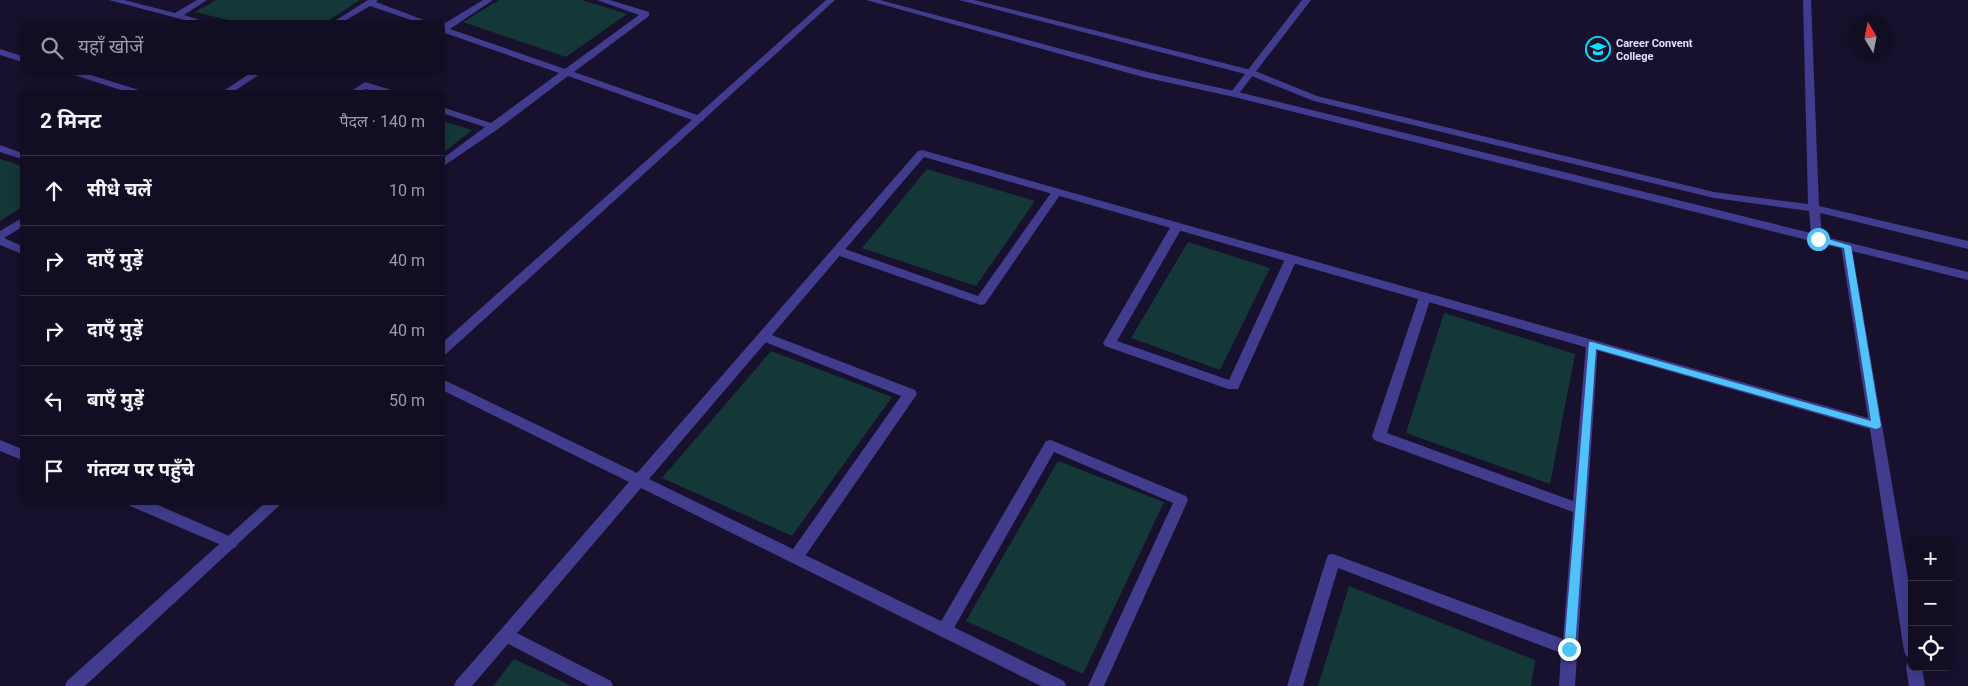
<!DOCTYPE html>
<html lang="hi">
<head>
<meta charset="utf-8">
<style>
  body { margin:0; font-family:Roboto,"Noto Sans Devanagari",sans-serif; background:#1a162a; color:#f1f3f6 }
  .controls { position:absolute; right:15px; bottom:15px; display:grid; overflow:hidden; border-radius:8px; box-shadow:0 2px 12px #0003 }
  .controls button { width:45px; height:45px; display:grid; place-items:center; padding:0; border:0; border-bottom:1px solid #302d40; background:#110d22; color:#f1f3f6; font:25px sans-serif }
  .compass { position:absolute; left:1848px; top:15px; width:45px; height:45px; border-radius:50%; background:#110d22; box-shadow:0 2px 12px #0003; rotate:350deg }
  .stop { position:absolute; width:15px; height:15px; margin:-11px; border:4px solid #4fc3f7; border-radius:50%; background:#fff }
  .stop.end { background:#4fc3f7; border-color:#fff; box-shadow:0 1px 5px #0008 }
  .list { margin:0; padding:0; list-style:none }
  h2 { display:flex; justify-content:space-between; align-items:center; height:65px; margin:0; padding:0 20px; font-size:21px }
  h2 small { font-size:16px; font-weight:400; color:#9c9ca5 }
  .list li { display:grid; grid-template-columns:32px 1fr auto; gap:15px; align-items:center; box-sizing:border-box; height:70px; padding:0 20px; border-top:1px solid #302d40 }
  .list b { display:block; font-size:19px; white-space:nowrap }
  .list em { font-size:16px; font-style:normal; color:#9c9ca5 }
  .icon { flex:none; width:28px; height:28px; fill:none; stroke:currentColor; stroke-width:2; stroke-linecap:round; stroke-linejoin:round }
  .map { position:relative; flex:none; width:1968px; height:686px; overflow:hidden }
  .search { position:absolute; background:#110d22; box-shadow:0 2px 12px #0003; left:20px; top:20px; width:425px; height:55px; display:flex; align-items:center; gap:12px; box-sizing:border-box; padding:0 18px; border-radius:8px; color:#9c9ca5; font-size:19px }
  .panel { position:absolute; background:#110d22; box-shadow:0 2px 12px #0003; left:20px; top:90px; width:425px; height:415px; border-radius:8px }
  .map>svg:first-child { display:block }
  .green { fill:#143837 }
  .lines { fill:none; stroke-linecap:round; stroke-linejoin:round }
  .service { fill:#413c8d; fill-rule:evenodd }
  .minor { fill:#413c8d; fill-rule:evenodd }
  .tertiary { fill:#413c8d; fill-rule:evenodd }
  .route { fill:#4fc3f7 }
  .labels { text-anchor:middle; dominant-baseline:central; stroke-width:4; stroke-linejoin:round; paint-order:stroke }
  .far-poi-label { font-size:11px; font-weight:bold; fill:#e3deff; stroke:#17112d; text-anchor:start }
</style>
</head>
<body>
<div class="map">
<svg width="1968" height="686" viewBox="0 0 1968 686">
  <rect width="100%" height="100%" fill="#17112d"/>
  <path class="green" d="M216 0H360L326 22H236L195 12Z
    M499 0H582L627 14 566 57 463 22Z
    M443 121 472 130 443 153 442 121Z
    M0 159 22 166V207L0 221Z
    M927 169 1035 201 976 286 862 248Z
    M1188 242 1270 268 1220 370 1131 338Z
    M1444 313 1575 354 1550 484 1406 433Z
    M771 351 892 397 792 536 662 478Z
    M1058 461 1164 502 1083 674 966 621Z
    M1349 586 1535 660 1531 686H1318Z
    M514 659 572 686H493Z"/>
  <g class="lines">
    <path class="service" d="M1057 189 1062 192 985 304 981 305 834 254 832 251 838 247 842 248 978 296 1053 190Z
      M1177 222 1183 226 1117 341 1229 380 1285 259 1291 255 1297 259 1238 389H1228L1105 346 1103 343 1171 226Z
      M1425 293 1431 297 1387 433 1573 501 1586 344 1588 341H1596L1598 344 1575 686H1559L1561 653 1338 568 1303 686H1287L1326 560 1328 555 1333 554 1563 639 1573 512 1374 440 1372 436 1419 297Z
      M764 332 915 390 917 394 801 562 796 563 791 562 789 557 791 552 901 396 760 340 758 337 760 334Z
      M1051 440 1186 496 1188 500 1104 686H1088L1173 503 1054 452 950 635 944 637 938 635 936 630 1046 441Z
      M507 628 611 681 613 686H589L501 640 499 635 501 630Z"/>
    <path class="minor" d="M109 0H124L175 13 197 0H207L184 15 206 22H192Z
      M368 0H378L376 2 429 22H417L370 6 343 22H333Z
      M483 0H493L450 29 565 69 639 15 597 0H610L649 12V16L574 72 703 117 704 119 703 121H695L568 76 498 129 442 167V159L485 127 442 113V107L491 123 559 73 442 32V25Z
      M1302 0H1311L1237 96H1231V92Z
      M0 49 22 56V62L0 55Z
      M65 72H81L139 90 141 92H127Z
      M252 72H263L233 92H222Z
      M365 82 391 90 393 92H379L366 89 361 92H350Z
      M0 145 22 153V159L0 152Z
      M922 150 1868 418 1841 246 1843 243H1851L1912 602V658L1906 656 1904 651 1870 429 924 157 649 479 1064 681 1066 686H1041L641 488 472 686H454L456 681 629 482 442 390V379L637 473 918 151Z
      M22 218V227L4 238 22 246V254L0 245V231Z
      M0 440 22 449V460L0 451Z
      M128 502H151L236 539 238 543 236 547 231 549 226 547 130 506Z
      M1912 660V667H1922L1925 686H1909L1906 667 1908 662Z"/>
    <path class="tertiary" d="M826 0H835L446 354 442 355V343Z
      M866 0H880L1147 72 1234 91 1811 233 1809 211 1714 198 1314 101 1249 75 959 0H974L1255 71 1317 96 1714 192 1808 204 1803 0H1811L1819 206 1968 241V249L1820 213 1822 236 1968 272V280L1234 97 1143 77Z
      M266 502H283L85 686H65L67 681Z"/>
  </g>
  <path class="route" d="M1818 236 1851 246 1881 426 1879 428 1876 429 1596 349 1575 649 1569 654 1566 652 1564 649 1589 342H1592L1871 421 1844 248 1815 241V237Z"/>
  <defs>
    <symbol id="university-ring" viewBox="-11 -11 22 22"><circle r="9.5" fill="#17112d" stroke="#0adfff" stroke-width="1.5"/><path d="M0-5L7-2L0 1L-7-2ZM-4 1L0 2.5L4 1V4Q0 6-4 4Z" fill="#0adfff"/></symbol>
  </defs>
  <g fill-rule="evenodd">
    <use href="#university-ring" x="1584" y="35" width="28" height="28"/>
  </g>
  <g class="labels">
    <g class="far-poi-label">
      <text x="1616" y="43">Career Convent<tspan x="1616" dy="13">College</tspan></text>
    </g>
  </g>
</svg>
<div class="controls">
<button>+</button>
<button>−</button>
<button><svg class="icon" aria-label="locate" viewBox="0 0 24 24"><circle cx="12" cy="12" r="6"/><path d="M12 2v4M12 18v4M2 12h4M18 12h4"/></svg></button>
</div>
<svg class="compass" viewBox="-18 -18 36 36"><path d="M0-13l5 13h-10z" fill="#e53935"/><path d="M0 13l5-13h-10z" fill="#9c9ca5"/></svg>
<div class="stop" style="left:1818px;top:239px"></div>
<div class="stop end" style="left:1569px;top:649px"></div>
<div class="search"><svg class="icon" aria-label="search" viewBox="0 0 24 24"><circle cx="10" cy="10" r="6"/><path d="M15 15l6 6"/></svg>यहाँ खोजें</div>
<section class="panel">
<h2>2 मिनट<small>पैदल · 140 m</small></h2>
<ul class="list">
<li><svg class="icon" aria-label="ahead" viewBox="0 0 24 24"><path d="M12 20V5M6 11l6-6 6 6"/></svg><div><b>सीधे चलें</b></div><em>10 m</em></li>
<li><svg class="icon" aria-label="right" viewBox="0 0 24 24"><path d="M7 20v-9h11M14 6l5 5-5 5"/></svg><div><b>दाएँ मुड़ें</b></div><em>40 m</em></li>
<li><svg class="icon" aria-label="right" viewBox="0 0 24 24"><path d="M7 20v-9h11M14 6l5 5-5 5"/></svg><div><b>दाएँ मुड़ें</b></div><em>40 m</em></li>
<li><svg class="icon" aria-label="left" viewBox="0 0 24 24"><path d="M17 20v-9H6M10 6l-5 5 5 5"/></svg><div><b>बाएँ मुड़ें</b></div><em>50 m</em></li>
<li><svg class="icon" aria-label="arrive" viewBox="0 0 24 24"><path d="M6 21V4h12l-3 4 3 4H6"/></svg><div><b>गंतव्य पर पहुँचे</b></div></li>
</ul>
</section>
</div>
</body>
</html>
